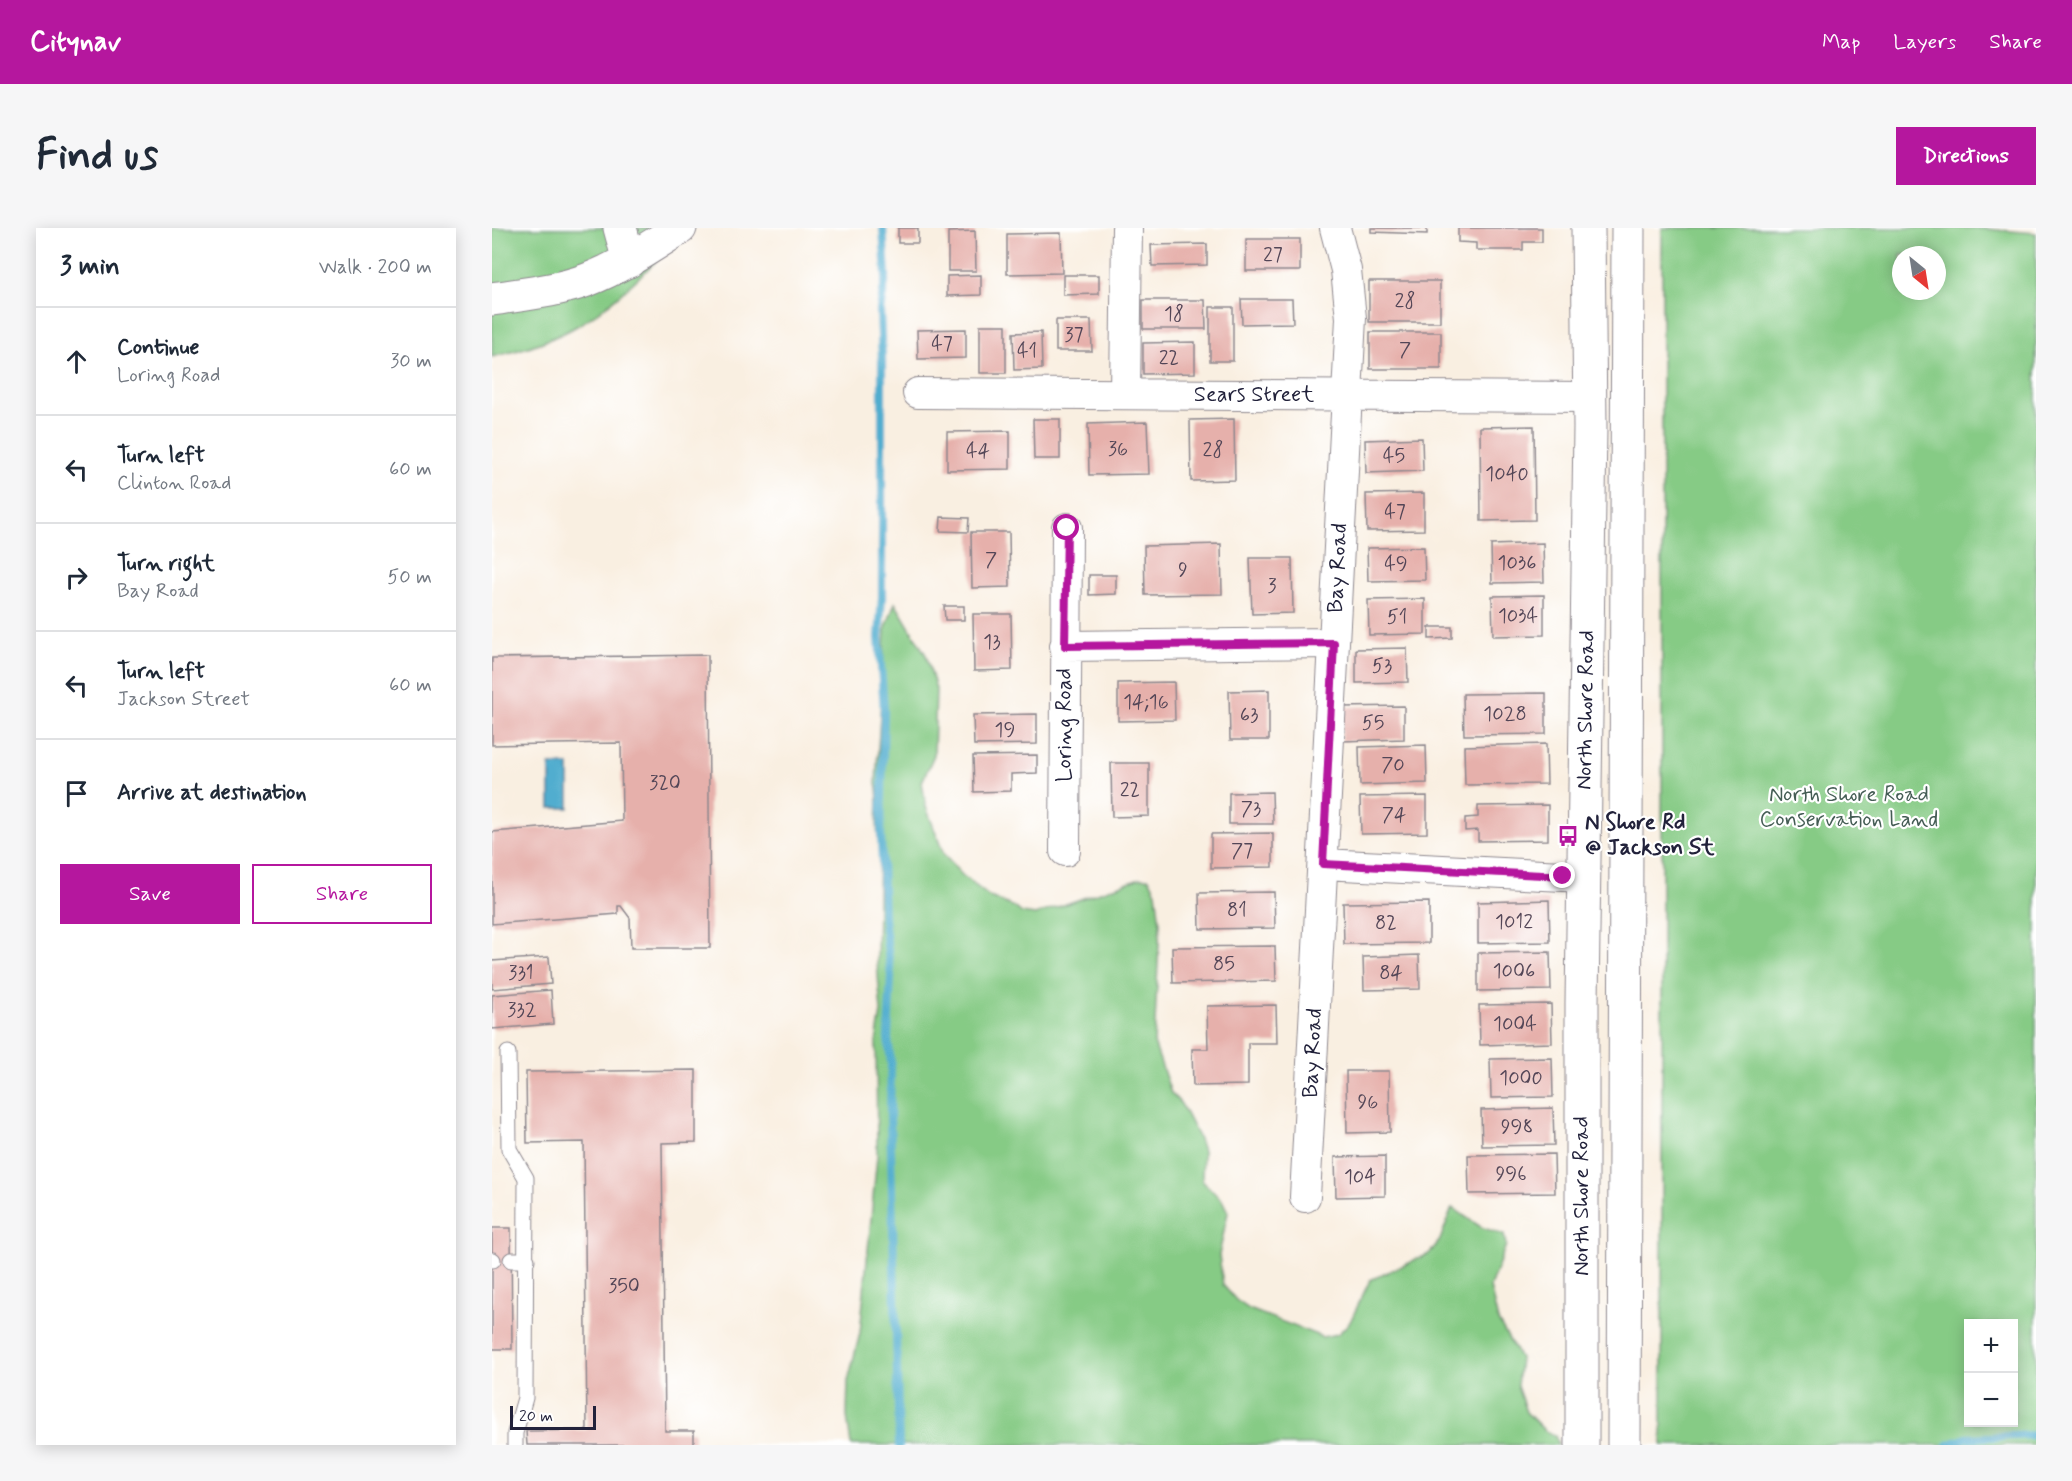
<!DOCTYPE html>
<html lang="en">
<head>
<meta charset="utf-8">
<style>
  body { margin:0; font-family:Mynerve,sans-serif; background:#f6f6f7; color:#1f2937 }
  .controls { position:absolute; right:18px; bottom:18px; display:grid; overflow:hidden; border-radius:0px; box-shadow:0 3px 15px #0003 }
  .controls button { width:54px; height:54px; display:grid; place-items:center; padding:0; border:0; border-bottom:2px solid #e0e1e3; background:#fff; color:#1f2937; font:30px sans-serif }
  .compass { position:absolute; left:1400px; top:18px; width:54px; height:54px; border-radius:50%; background:#fff; box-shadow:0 3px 15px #0003; rotate:150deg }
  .scale { position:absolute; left:18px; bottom:15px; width:86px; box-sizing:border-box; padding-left:6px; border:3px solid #22223b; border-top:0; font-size:16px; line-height:21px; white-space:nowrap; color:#22223b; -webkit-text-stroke:4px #fff; paint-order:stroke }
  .stop { position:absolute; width:18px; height:18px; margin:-14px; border:4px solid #b5179e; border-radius:50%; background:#fff }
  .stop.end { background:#b5179e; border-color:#fff; box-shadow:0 2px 6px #0008 }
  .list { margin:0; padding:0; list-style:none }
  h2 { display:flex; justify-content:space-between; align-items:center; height:78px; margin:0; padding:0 24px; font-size:26px }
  h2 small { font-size:20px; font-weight:400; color:#747a83 }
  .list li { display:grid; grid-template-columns:39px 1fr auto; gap:18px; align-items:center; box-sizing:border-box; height:108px; padding:0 24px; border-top:2px solid #e0e1e3 }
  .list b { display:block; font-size:22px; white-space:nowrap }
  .list p { margin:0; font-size:20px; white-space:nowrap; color:#747a83 }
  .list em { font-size:20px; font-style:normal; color:#747a83 }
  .actions { display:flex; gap:12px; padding:18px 24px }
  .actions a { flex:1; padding:14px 0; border:2px solid #b5179e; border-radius:0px; text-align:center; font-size:21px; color:#b5179e }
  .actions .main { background:#b5179e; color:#fff }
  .icon { flex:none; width:33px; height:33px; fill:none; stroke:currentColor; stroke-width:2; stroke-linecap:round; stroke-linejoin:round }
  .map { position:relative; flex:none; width:1544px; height:1217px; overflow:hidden; border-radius:0px }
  header { display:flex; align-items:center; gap:36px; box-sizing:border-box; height:84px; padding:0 30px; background:#b5179e; color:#fff }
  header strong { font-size:28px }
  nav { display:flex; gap:33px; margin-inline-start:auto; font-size:21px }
  .intro { display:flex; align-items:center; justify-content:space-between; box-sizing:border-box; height:144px; padding:0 36px }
  h1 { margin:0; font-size:42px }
  .button { padding:15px 27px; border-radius:0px; background:#b5179e; color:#fff; font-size:21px; font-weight:700 }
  main { display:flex; gap:36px; padding:0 36px }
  aside { flex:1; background:#fff; border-radius:0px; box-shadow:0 3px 15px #0003 }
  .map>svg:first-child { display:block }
  .green { fill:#86cb85; stroke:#547660; stroke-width:1.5; fill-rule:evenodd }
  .water { fill:#51adcf; stroke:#3a6885; stroke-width:1.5 }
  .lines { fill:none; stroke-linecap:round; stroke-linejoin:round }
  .stream { stroke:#51adcf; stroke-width:8 }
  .building { fill:#e6b0ab }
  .lane-casing { stroke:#8e888e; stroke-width:17 }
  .street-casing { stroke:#8e888e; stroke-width:32 }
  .secondary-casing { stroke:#8e888e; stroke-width:35 }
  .highway-casing { stroke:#8e888e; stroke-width:35 }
  .lane { stroke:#fff; stroke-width:15 }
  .street { stroke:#fff; stroke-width:30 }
  .secondary { stroke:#fff; stroke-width:33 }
  .highway { stroke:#fff; stroke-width:33 }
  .route { stroke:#b5179e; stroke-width:8 }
  .labels { text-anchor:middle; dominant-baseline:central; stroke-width:4.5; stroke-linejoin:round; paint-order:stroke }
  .number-label { font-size:20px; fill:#534657 }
  .street-label { font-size:22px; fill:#22223b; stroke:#fff }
  .park-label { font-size:22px; fill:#455d55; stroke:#fff }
  .poi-label { font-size:22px; font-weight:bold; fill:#22223b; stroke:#fff; text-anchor:start }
</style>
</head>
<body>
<header>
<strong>Citynav</strong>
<nav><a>Map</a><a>Layers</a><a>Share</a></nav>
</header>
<div class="intro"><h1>Find us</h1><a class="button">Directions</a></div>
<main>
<aside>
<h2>3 min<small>Walk · 200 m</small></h2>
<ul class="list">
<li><svg class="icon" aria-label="ahead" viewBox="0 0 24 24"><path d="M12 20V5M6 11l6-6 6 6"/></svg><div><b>Continue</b><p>Loring Road</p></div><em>30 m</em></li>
<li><svg class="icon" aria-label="left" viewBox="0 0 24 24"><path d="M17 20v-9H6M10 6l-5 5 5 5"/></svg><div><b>Turn left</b><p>Clinton Road</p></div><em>60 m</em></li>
<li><svg class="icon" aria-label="right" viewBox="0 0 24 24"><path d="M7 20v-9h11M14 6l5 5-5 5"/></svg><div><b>Turn right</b><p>Bay Road</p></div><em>50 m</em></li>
<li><svg class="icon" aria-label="left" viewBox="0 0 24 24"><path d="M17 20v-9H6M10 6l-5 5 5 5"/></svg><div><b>Turn left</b><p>Jackson Street</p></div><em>60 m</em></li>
<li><svg class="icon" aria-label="arrive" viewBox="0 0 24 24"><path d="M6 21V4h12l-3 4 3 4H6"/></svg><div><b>Arrive at destination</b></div></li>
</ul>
<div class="actions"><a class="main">Save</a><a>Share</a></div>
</aside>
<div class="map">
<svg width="1544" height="1217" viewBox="0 0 1544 1217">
  <rect width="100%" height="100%" fill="#fff"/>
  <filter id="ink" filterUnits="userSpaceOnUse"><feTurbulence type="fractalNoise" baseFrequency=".0167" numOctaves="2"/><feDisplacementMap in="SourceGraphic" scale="12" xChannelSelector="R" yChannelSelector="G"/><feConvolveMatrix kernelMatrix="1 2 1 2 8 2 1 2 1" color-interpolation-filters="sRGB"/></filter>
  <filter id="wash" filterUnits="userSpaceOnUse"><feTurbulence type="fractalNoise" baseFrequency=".008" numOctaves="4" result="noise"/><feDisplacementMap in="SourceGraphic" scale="24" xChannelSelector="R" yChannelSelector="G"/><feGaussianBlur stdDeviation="1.35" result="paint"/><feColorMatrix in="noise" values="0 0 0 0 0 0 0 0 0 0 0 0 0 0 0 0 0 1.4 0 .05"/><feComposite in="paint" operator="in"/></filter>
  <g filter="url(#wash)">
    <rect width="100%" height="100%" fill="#f9efe1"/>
    <path class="green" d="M0 0H197C189 13 173 25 161 36 105 90 77 111 0 129Z
      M1170 0H1481L1544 5V1217H1170ZM1409 27H1445V63H1409ZM1476 1096H1522V1194H1476Z
      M403 375 434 427 444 461 442 527 430 554 434 579 452 627 470 647 498 669 522 679 530 685 543 687 648 650H657L664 664 668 695 662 815 679 865 689 876 707 911 711 923 710 953 730 972 736 984 727 1027 731 1057 744 1072 757 1081 830 1109 846 1106 858 1094 878 1052 937 1026 948 1012 960 980 989 999 1012 1007 1014 1017 998 1059 1006 1093 1028 1130 1025 1158 1034 1184 1053 1203 1063 1207 1066 1217H359L355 1188 356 1153 368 1105 385 928 384 814 389 784 385 735 387 614C382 594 389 575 384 555L393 402Z"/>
    <path class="water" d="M58 537H77V580H58Z"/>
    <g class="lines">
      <path class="stream" d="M391 0 394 48 388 82 390 132V369L387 409 392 482 389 607 392 691 399 748 396 810 399 835 398 887 407 1217
        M1455 1217 1475 1210 1544 1207"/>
    </g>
    <g id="blocks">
      <path class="building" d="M406 0H426V15H406Z
        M879 0H935V6L879 4Z
        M966 0H1050V14H1031V22H984V15L966 14Z
        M483 3 484 43H456V4Z
        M569 5 570 45 515 46V6Z
        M754 11H808V43H754Z
        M715 16V37L660 38 659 17Z
        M489 47V67L455 68V48Z
        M571 47H607V66L571 67Z
        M877 53H948V94H877Z
        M749 71H800L801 95 750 96Z
        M651 72H713L714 101H651Z
        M718 79H741V133H718Z
        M564 92H599L600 123H564Z
        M488 97H514V145H488Z
        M474 101V130L426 131 425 102Z
        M549 104 550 141 522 142 521 105Z
        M878 104H949V141H878Z
        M703 114V145L651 146V115Z
        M541 191H568V231H542Z
        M742 191 743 252 699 253 698 192Z
        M655 194 657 246 597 247 596 196Z
        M1042 198 1043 292 989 293 988 199Z
        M518 203V241L455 242V204Z
        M930 210 931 243 874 245 873 212Z
        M932 265V302L875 303 874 266Z
        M449 289 477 290 476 304 448 303Z
        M479 304H517L518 359 480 360Z
        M1051 315 1052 354 1000 355 999 317Z
        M729 316 730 366 653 367 652 318Z
        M932 319 933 352 876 353 875 320Z
        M758 330H800L801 385 760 386Z
        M597 347H624V366L597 367Z
        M1052 367V407L1001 408 1000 368Z
        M933 371V406L877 407 876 372Z
        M452 378H472V392H453Z
        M481 386H519L520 442 482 443Z
        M937 399H960V410L937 411Z
        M915 420 916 454 864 455V421Z
        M216 427 218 720H139L138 690 129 678H126V686L0 696V604L130 593 129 515 0 517V430Z
        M682 454 683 492 626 493V455Z
        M777 462V512H738L737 463Z
        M1054 465V506L972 507 971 466Z
        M912 478V511L850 513 849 479Z
        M545 486V516L482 517 481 487Z
        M1054 516 1055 556 973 557 972 518Z
        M934 517 935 555 868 557 867 519Z
        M545 527V545L519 546V563L482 564 481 528Z
        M619 535H657V588L620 589Z
        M780 564 781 596H737V565Z
        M935 568V605L869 606 868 569Z
        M1056 577V612L986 613V602L973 603V590L986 589V578Z
        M781 605V639L719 640V606Z
        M782 664 783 700 708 701 707 665Z
        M1057 672 1058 714 986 715V674Z
        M937 674V715L852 716 851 675Z
        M783 718 784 753 681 755 680 719Z
        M1058 724 1059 762 986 763V725Z
        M927 727 928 761 872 762 871 729Z
        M57 729 59 756 0 761V733Z
        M59 762 61 796 0 801V767Z
        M1059 776 1060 815 988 817 987 777Z
        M784 777 785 815H756V857L701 858 700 821H716L715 778Z
        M1060 830 1061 869 999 870 998 831Z
        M204 842V914L170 915 173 1203H202V1217H35L34 1203 95 1202 92 914 35 915 34 844Z
        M854 843H897L898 904 855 905Z
        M1061 880 1062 917 990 918 989 882Z
        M1062 926 1063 965 977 966 976 927Z
        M893 928V968L844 969 843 929Z
        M0 1000H19L20 1121H0Z"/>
    </g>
  </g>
  <g filter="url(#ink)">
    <use href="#blocks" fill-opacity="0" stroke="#8e888e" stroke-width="1.5"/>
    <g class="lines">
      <defs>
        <path id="lane" d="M16 825 17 921 34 950 33 1170 23 1205V1217
          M0 1032H1
          M19 1032H35"/>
        <path id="street" d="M426 165 1098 169
          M633 166 635 0
          M573 418 842 415
          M573 623 575 300
          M831 636 1092 649
          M813 969 859 90 854 42 843 0"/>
        <path id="secondary" d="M128 0 137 33
          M0 71C32 66 65 63 95 52 129 39 158 19 188 0"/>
        <path id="highway" d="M1090 1217V775L1098 199 1096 0
          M1132 1217 1136 0"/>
      </defs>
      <use href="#lane" class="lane-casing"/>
      <use href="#street" class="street-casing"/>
      <use href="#secondary" class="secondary-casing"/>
      <use href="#highway" class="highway-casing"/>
      <use href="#lane" class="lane"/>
      <use href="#street" class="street"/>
      <use href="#secondary" class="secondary"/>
      <use href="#highway" class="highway"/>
    </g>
  </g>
  <g class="lines" filter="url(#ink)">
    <path class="route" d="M575 300 573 418 842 415 831 636 1071 648"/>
  </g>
  <defs>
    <symbol id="bus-bare" viewBox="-9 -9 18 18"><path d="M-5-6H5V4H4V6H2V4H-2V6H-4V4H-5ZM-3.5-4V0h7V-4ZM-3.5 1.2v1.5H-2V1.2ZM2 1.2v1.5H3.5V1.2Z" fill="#b5179e" stroke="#fff" stroke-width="2.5" paint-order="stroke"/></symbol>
  </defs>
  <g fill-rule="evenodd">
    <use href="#bus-bare" x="1061" y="593" width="30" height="30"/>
  </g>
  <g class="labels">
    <g class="number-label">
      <text x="781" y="27">27</text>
      <text x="913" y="73">28</text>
      <text x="682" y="86">18</text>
      <text x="582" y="107">37</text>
      <text x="450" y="116">47</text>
      <text x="913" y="122">7</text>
      <text x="535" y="123">41</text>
      <text x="677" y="130">22</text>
      <text x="626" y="221">36</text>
      <text x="721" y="222">28</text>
      <text x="486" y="223">44</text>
      <text x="902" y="228">45</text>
      <text x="1015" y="246">1040</text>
      <text x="903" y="284">47</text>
      <text x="499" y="332">7</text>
      <text x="1025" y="335">1036</text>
      <text x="904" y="336">49</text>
      <text x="691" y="342">9</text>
      <text x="780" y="358">3</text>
      <text x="1026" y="388">1034</text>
      <text x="905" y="389">51</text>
      <text x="500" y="414">13</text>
      <text x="890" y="438">53</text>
      <text x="654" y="474">14;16</text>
      <text x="1013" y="486">1028</text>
      <text x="757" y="487">63</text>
      <text x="881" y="495">55</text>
      <text x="513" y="502">19</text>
      <text x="901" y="537">70</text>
      <text x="173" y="555">320</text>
      <text x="638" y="562">22</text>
      <text x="759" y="581">73</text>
      <text x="902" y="587">74</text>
      <text x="750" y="623">77</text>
      <text x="745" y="682">81</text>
      <text x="1022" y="694">1012</text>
      <text x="894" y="695">82</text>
      <text x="732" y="736">85</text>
      <text x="1022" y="743">1006</text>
      <text x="29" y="745">331</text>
      <text x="899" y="745">84</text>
      <text x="30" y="782">332</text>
      <text x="1023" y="796">1004</text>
      <text x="1029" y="850">1000</text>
      <text x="876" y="874">96</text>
      <text x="1025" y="899">998</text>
      <text x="1019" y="946">996</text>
      <text x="868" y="949">104</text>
      <text x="132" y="1058">350</text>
    </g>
    <g class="street-label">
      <text x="762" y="167">Sears Street</text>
      <text transform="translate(846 340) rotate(-87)">Bay Road</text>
      <text transform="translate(1094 482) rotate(-89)">North Shore Road</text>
      <text transform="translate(573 497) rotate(-90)">Loring Road</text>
      <text transform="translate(821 825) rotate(-87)">Bay Road</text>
      <text transform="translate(1090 968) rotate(-90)">North Shore Road</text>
    </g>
    <g class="park-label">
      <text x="1357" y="567">North Shore Road<tspan x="1357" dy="25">Conservation Land</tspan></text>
    </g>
    <g class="poi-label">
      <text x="1093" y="595">N Shore Rd<tspan x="1093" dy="25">@ Jackson St</tspan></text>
    </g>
  </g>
</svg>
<div class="controls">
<button>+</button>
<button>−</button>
</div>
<svg class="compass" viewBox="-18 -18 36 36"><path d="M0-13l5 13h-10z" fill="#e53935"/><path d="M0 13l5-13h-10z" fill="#747a83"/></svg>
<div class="scale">20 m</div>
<div class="stop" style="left:575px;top:300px"></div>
<div class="stop end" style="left:1071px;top:648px"></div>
</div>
</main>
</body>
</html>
